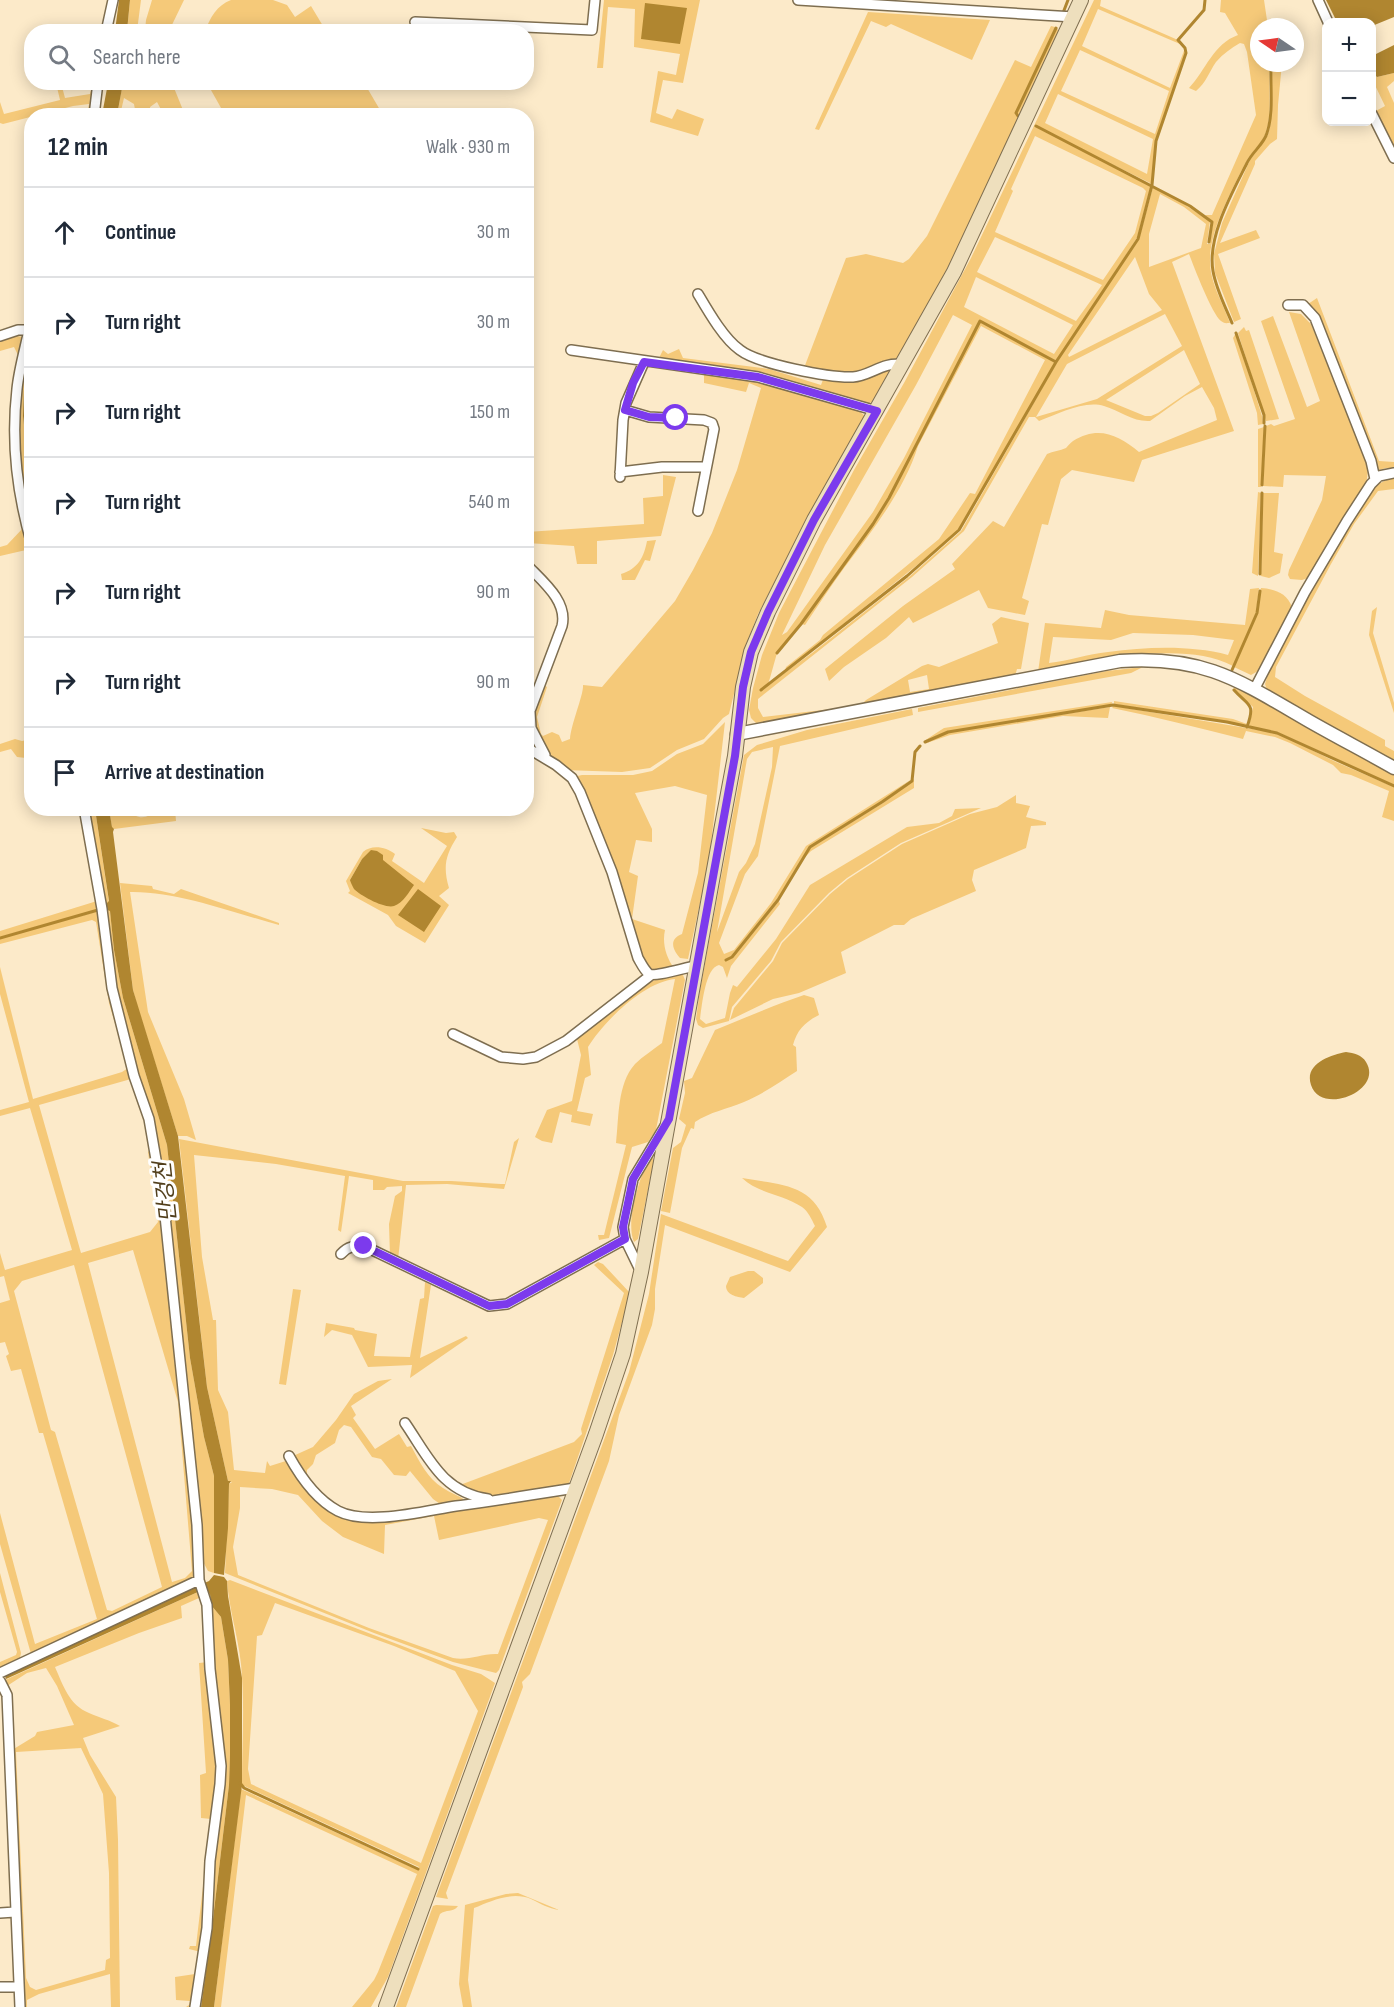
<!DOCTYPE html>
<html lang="en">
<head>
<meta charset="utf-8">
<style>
  body { margin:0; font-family:"Sofia Sans Condensed","Noto Sans KR",sans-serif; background:#f6f6f7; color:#1f2937 }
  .controls { position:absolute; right:18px; top:18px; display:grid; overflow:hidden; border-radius:12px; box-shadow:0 3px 15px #0003 }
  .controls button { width:54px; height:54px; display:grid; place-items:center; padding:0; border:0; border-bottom:2px solid #e0e1e3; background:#fff; color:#1f2937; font:30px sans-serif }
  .compass { position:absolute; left:1250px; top:18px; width:54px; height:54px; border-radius:50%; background:#fff; box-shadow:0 3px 15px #0003; rotate:283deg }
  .stop { position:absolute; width:18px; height:18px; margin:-14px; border:4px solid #7c3aed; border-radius:50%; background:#fff }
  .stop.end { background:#7c3aed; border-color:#fff; box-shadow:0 2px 6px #0008 }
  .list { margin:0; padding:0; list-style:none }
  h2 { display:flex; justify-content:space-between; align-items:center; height:78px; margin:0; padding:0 24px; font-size:26px }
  h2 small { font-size:20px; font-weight:400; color:#747a83 }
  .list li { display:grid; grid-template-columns:39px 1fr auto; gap:18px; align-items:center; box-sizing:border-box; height:90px; padding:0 24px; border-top:2px solid #e0e1e3 }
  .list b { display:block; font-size:22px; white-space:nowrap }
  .list em { font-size:20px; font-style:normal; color:#747a83 }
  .icon { flex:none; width:33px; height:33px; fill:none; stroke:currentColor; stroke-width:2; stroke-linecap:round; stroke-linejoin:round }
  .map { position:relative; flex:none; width:1394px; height:2007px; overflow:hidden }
  .search { position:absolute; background:#fff; box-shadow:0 3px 15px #0003; left:24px; top:24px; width:510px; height:66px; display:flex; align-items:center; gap:15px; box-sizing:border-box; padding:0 21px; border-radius:24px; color:#747a83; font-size:22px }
  .panel { position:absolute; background:#fff; box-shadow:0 3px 15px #0003; left:24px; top:108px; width:510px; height:708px; border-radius:24px }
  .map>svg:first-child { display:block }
  .green { fill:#f5c979; fill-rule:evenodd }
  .water { fill:#b08630 }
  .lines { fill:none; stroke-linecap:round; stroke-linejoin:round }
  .stream { stroke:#b08630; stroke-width:3 }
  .minor-casing { stroke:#7e6e50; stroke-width:12 }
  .tertiary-casing { stroke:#7e6e50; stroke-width:15 }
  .secondary-casing { stroke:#7e6e50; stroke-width:16 }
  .minor { stroke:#fff; stroke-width:9 }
  .tertiary { stroke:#fff; stroke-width:12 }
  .secondary { stroke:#eedfbd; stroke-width:14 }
  .route { stroke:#7c3aed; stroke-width:8 }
  .labels { text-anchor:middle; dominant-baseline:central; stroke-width:6; stroke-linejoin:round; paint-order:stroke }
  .water-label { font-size:22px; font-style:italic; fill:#523f1c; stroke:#fff }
</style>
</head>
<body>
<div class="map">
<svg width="1394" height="2007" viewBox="0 0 1394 2007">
  <rect width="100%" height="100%" fill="#fceac9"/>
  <path class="green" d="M130 0H141L137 31 127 32Z
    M152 0H184L169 31H145L146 20Z
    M231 0H273L287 5 295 17 311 6 326 31H205C210 18 217 5 231 0Z
    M604 0H700L683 83 663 80 656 113 672 119 677 109 704 119 698 136 650 122 658 71 676 75 680 54 634 47 635 9 608 7 603 68H597Z
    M1094 0H1101L1100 6 1178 40 1180 44 1098 9 1082 46 1084 47 1170 88 1185 48V53L1156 141 1152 184 1037 127 1151 185 1137 238 1056 361 959 529 952 537 785 671 786 667 820 640 823 635 939 539 970 493 975 494 1045 360 981 326 918 446C904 491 872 531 844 568 831 586 819 604 807 622L805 625 802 624 874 524 900 478 873 524 801 623 777 653 770 678 768 684 761 690 812 653 909 577 961 531 1057 362 1139 239 1153 187 1179 201 1210 221 1207 244H1210L1213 222 1205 215H1212L1256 115 1247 52 1244 44 1240 43C1231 48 1223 54 1216 62 1209 72 1206 83 1196 91L1189 88C1206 70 1213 44 1238 35L1225 13 1220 12 1221 0H1264L1268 27H1259V63H1270C1267 85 1273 110 1266 132 1263 143 1251 152 1246 162 1232 190 1209 231 1210 262 1210 282 1223 304 1230 323 1226 323 1225 324 1221 321 1212 314 1194 267 1189 254L1172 262 1234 431 1142 460 1134 482 1072 470 1061 479 1048 525 1042 524 1022 598 1029 601 1025 615 988 608 979 590 913 623 909 617 886 638 844 667 829 681 825 669 903 606 955 569 952 564 993 521 1004 527 1047 454C1053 451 1060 451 1066 448 1068 446 1070 443 1073 441 1098 425 1119 435 1139 452L1217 420 1214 408 1202 387 1185 396 1150 421C1133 422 1120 411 1104 406 1084 400 1058 414 1039 421L1035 417H1029L964 531 912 577 758 699V708L763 717 840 708 828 714 756 723 751 718 749 710 753 688 762 655 779 613 854 470 904 383 971 258ZM1080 50 1169 91 1155 134 1061 91ZM1058 94 1153 139 1147 174 1045 123ZM1035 136 1143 188 1146 191 1135 233 1103 280 995 232 1013 191 1011 189ZM1160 194 1184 207 1206 224 1201 248 1149 267V234ZM995 237 1102 285 1076 321 977 272ZM1135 257 1149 294 1162 310 1069 357 1068 355ZM976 277 1073 325 1054 354 964 307ZM1165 314 1182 346 1097 399 1036 417 1067 364ZM953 315 972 325 904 458 873 512 787 632 782 635 825 545 916 385ZM1184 350 1200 384 1158 413 1151 416H1145L1106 400Z
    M868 12 990 20 972 60 891 24 886 27 871 21 819 130 815 129Z
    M1051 26 1055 27 1015 114 1019 118 950 263 899 358 865 371 852 373 804 368 846 258 866 254 903 263 909 259 927 236 1015 60 1031 67Z
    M1057 27 1059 34 1019 115 1017 113Z
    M1272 63H1282L1278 105 1277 139 1270 144 1255 161V164L1220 243 1256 230 1260 238 1218 254 1241 319 1234 322 1215 273 1214 254 1222 223 1250 160 1268 135 1271 122Z
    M1372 72 1377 77 1394 73V81L1387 87 1394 103V152L1374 112 1385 106 1372 79Z
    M123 82 172 83 185 115H164L157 102 150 107 151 115H136L134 104 124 98 120 115 117 116Z
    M56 83H61L65 98 90 94 93 83H97L92 115H87L89 104 73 106 3 124 0 123V102L4 114 60 100Z
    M207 83H356L361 90 366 86 383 115H225Z
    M1317 298 1379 461 1394 462V469L1386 468 1375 471 1314 311 1308 304Z
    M1289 312 1301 314 1311 324 1366 461 1368 471 1366 485 1308 578 1302 580 1290 579 1288 575 1289 570 1322 500 1326 476 1284 475 1283 487 1263 486 1266 426 1271 424 1274 426 1295 419 1261 321 1273 316 1307 407 1320 401Z
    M1244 327 1246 331 1249 330 1279 419 1266 421 1238 333Z
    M1236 333 1262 416 1263 424 1258 425 1257 413 1233 338Z
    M17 336 23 337 16 383 18 355 14 347 0 351V340Z
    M31 337V367L24 389 23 416 31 486V539L19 482V388Z
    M679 349 683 358 769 369 821 385 824 377 892 368V371L875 400 868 404 812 389 658 360 663 350 668 354Z
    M704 373 752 378 856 409 864 415V419L787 558 758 614 746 645 729 714 723 718 704 739 677 750 650 768 622 772 564 770 551 758 535 732 533 711 542 684 547 687 537 717 541 734 543 736 552 732 559 735 562 742 570 739C571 724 584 694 583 685L602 687 675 601 693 570 712 533 737 470 761 388 749 383 746 392 704 383Z
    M1264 427 1261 487H1258V429Z
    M663 475 676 477 661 536 597 541V564H577L574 546 527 543V532L644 524 643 498 663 496Z
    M1394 478V489L1378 491 1354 524 1331 564 1276 667 1275 677 1305 696 1385 740V746L1394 751V761L1310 716 1267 690 1265 684 1269 671 1304 603 1357 512 1375 486 1388 479Z
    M1258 492 1261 493 1258 576 1252 573Z
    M1263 493H1279L1274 552 1283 554 1280 573 1269 578 1261 576Z
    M24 527 31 552V571L26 550 0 556V547L7 545Z
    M656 540 650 561 645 560 635 580H622L621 574C638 569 644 557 647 541Z
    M1259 588 1256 613 1233 666C1181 639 1093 662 1038 672L1045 623 1101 628 1105 610 1129 615 1245 625 1250 589ZM1133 633 1193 635 1234 640 1228 655C1190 645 1147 647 1108 652 1088 654 1068 661 1049 663L1053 637 1111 640Z
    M1261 588C1275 589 1287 593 1292 607L1258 671 1251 675 1234 667 1257 613Z
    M1377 607 1373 633 1394 703V713L1369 635 1372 611Z
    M1001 617 1029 623 1021 669H1017L1015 676 865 706 864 702 866 700 922 666 928 664 939 667 998 643 992 624ZM927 675 929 689 910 692 908 680Z
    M1143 667 1131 673 918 712V708L1107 671Z
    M1234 685 1394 774V785L1277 732 1249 726 1253 707 1234 689Z
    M1114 701 1233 719 1247 724 1246 725 1114 704Z
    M1112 702 1111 706 948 731 924 741 944 728Z
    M1114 706 1277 733 1336 762 1394 787V821L1382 817 1389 791 1351 775 1341 773 1333 765 1290 743 1275 737 1246 731 1243 739C1199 728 1156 717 1112 708Z
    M1110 707 1108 718 1063 716 950 735 924 744 949 732Z
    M912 709 913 715 780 746 758 856 745 874 719 943 724 954 734 950 771 903 806 846 912 779 882 801 809 847 777 900 731 956 726 959 732 958 779 901 780 904 731 966 727 978 723 967 719 965C705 968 702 1006 700 1019L706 1024 725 1018 730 993 733 985 737 987 776 939 810 885 907 827 939 823 952 816 955 809 981 808 901 843 847 878 829 893 781 942 771 961 732 1007 729 1021 703 1028 698 1025 696 1019 700 990 744 755 757 745 807 730ZM773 747 772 767 755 844 746 863 739 872 717 932 747 759 752 752Z
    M725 722 709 861 688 959 680 958C672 949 669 939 682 934L698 873 707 795 675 786 635 793 652 829V842L636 840 629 872 638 876 632 919 665 930C662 943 666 957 674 968L652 971 643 962 616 874 591 806 573 777 582 775H633L652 771 677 754 703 744Z
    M15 739 22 741 31 739V756L26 758 17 757 11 749 0 752V744Z
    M914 779V788L811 851 801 861 810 848 883 803Z
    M1016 795V803L1030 806 1026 817 1046 822V825L1031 826 1026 848 974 870 972 880 976 891 911 919 904 925H894L841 952 846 973 799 993 773 999 730 1020 734 1008 773 961 782 943 830 894 848 879 902 844 970 814 997 807Z
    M85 809H95L109 902 105 905 110 910 114 950 123 998 167 1145 190 1358 204 1437 214 1476V1573L208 1571 201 1558 165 1206 114 987Z
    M109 809H129C137 821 148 819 157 809H175L176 821 114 829 112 828Z
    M421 828 446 833 454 832 457 837C445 856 443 867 449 888L439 896 449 905 425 943 396 926 388 915 348 893 350 891 346 881 363 852C372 844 386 847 395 854L392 861 424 883 447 846ZM383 855V859L350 880 362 859Z
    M120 883 152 886 153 889 174 894 181 889 279 923V925C234 913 177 891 130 892L148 1012 184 1099 196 1140 187 1136H178L137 1005 133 990Z
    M97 901 99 909 0 937V931Z
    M99 911 131 1079 39 1105 81 1253 150 1232 158 1222 148 1152 151 1149 163 1229 193 1504 195 1574 191 1579 31 1654 0 1544V1513L35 1644 97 1619 43 1433H39L21 1369 11 1371 6 1356 9 1354 5 1342 0 1343V1303L10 1300 4 1276 0 1277V1253L5 1270 72 1250 30 1108 0 1116V1110L29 1102 0 994V967L33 1099 122 1072 128 1068 109 1003 96 922 92 920 0 944V938ZM133 1250 178 1402 192 1571 185 1578 172 1582 88 1263ZM74 1265 162 1587 112 1611 107 1610 55 1432 51 1430 14 1291 22 1281Z
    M676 972 683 975 685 980 656 1130 648 1142 632 1147 609 1238 599 1240 598 1235H604L626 1145 616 1143C619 1118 617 1084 635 1064 643 1056 653 1050 662 1043L675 979C644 982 604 1021 588 1047L591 1075 585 1078 577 1111 593 1114 590 1126 571 1122 572 1115 560 1112 552 1143 542 1141 535 1137 547 1110 572 1101 581 1055 577 1039 645 984Z
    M804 995 814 998 819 1015C805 1022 797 1030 793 1045L796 1047 797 1071C780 1082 763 1094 744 1102 727 1109 710 1112 695 1122L694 1129 691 1128 682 1148 670 1213 661 1211 673 1148 681 1142 686 1125 679 1119 685 1093 684 1081 692 1078 715 1030C745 1018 774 1005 804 995Z
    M519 1138 504 1189 447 1184 406 1185 398 1260 390 1256 389 1224 395 1196 402 1191V1186L387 1187 384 1190H373V1180L349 1176 341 1232 338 1230 345 1176 276 1164 194 1155 202 1257 213 1320H216L218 1390 228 1412 234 1470 265 1473 267 1461 270 1466 289 1460C306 1487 317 1512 350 1520L548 1496H558L562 1500 499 1670 496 1673 453 1662 374 1633 225 1573 229 1484 232 1482 228 1481 207 1387 179 1139 403 1181H451L501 1184H505L514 1142ZM240 1487 272 1489 298 1495 322 1521 343 1537 384 1554 385 1525 434 1516 439 1540 539 1518 548 1520 498 1654C482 1653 469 1661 453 1658L369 1628 238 1575 233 1547 240 1508Z
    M649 1157H652L654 1160 638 1239 634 1242C625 1221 640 1178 649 1157Z
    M742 1178C781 1185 814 1183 827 1227L790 1272 665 1225 655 1289V1309L652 1325 619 1415 609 1461 530 1674 522 1682 523 1687 446 1893 448 1899 436 1897 629 1372 649 1294 661 1214 788 1261 815 1226C812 1220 808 1211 802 1207 783 1194 759 1194 742 1178Z
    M598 1262 603 1264 630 1293 613 1355 568 1486 489 1498 460 1485 574 1442 582 1434 581 1429 624 1293 594 1265Z
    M748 1271H754L763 1278V1283L744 1298C737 1297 726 1295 726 1286L730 1277Z
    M425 1282 431 1285 420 1358 466 1336 468 1338 410 1378 412 1365 368 1367 352 1335 332 1330 324 1337 326 1323 354 1328 355 1330 377 1334 374 1356 410 1357 420 1299 424 1298Z
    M293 1289 301 1290 286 1385 279 1384Z
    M392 1379 351 1406 356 1415 353 1418 375 1449 399 1434 407 1447 411 1446C420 1462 427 1478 443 1488 450 1493 458 1495 465 1500L464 1502 443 1506 433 1499 410 1471 406 1476 394 1475 381 1459 372 1457 351 1427 344 1425 339 1430 335 1443 316 1455 313 1464 307 1470V1480L293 1456 313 1447 336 1420 354 1394 378 1381Z
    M0 1573 21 1653 20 1658 0 1667V1662L16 1655 17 1652 0 1592Z
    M230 1580 452 1665 481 1674 495 1683 388 1977 371 2007H352L374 1980 378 1972 417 1874 246 1795 221 2007H214L241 1789 418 1870 419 1867 242 1785C242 1745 245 1704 241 1664 238 1636 229 1609 227 1581ZM275 1603 394 1646 455 1671 478 1711 421 1863 251 1784 248 1769 257 1636 262 1635Z
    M200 1591 203 1609 199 1598 181 1606 182 1618 139 1633 55 1667C63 1685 69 1705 89 1713 100 1718 110 1720 120 1726L83 1738 90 1755 116 1797 118 1840 120 2007H111L110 1974 39 1994 27 2000V2007H23L12 1750 35 1736 37 1732 74 1725 57 1686 46 1668 27 1673 7 1686 3 1681ZM81 1748 103 1794 109 1873 110 1958 106 1960 105 1970 36 1990 30 1987 26 1978 16 1752Z
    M204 1591 210 1594 211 1605 221 1617 228 1660 230 1705V1755L229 1785 213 1919 201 2007H196L221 1786Z
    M208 1662 218 1768 201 1952 189 1949 190 1946H196L211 1819 201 1818 200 1775 206 1773 199 1663Z
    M518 1893 559 1910C548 1908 541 1904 531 1899 512 1891 491 1901 474 1908L468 1980 472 2007H463L459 1984 465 1905 506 1894Z
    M436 1905 458 1906C453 1913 446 1909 440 1914L406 2007H396L433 1906Z
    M199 1968 194 2007H186L189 2005 190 2001 176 2000 175 1977 195 1974 196 1969Z"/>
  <path class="water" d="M119 0H130L127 31H115Z
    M1326 0H1394V17L1372 26V22H1337Z
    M645 3 687 8 680 44 641 39Z
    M1394 45V73L1377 77 1372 72V56Z
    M108 83H123L117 115H102Z
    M31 367V486L23 416 24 389Z
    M95 809H109L112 827 114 829 113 832 133 990 178 1136 207 1387 228 1481H231L229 1484 228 1528 224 1575 214 1573V1476L204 1437 190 1358 167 1145 123 998 114 950 110 911 105 909V905L109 901Z
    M371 850 377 851 383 855V860L414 885C409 892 403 903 394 906 385 909 361 896 354 889 353 887 350 881 350 880L362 859Z
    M418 889 441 906 424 932 398 915Z
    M1346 1052C1354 1053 1362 1055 1366 1062 1384 1091 1321 1116 1311 1085 1304 1064 1330 1055 1346 1052Z
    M214 1575 224 1577 227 1581 228 1596 242 1678V1785L214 2007H201L213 1919 229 1785 230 1755V1705L228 1660 221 1617 211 1605 210 1594 204 1591 202 1584 209 1581Z
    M199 1585 200 1591 6 1679 5 1676Z"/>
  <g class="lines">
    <path class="stream" d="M1063 13 1068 0
      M1018 116 1016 113 1056 28
      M1036 126 1190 206 1212 222 1209 242
      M1232 323C1225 306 1216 289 1213 271 1207 237 1232 193 1247 163 1252 152 1264 144 1267 133 1274 112 1270 86 1271 64
      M1236 333 1264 415V423
      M1262 485 1265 426
      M1260 574 1262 493
      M777 653 801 624 873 524 889 498 980 321 1056 362
      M1232 670 1257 613 1260 591
      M761 690 907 576 959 530 1056 362 1138 239 1152 185 1156 141 1186 53 1185 48 1178 40 1204 10 1205 0
      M1234 690C1248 706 1256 702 1247 727
      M925 742 948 732 1113 705 1227 722 1277 733 1394 786
      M0 938 98 910
      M726 960 732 957 778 900 810 847 882 802 912 781 915 752 920 746
      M240 1783 244 1788 418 1869"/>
    <defs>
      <path id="minor" d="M798 0 1074 17
        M1318 0 1328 22
        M415 22 592 30 595 0
        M106 32 113 0
        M1372 114 1394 158
        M94 116 98 82
        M698 294C708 311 724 339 740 350 758 364 830 378 853 377 870 376 884 361 902 365
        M1288 305H1303L1315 318 1371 461 1375 479
        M29 330C25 349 19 369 17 389 11 441 17 494 32 545
        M0 336 18 330H32
        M571 350 758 377 877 411
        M625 410 649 417 704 420 712 423 714 429 698 511
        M620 472 662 467H705
        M620 477 623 420 626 403 644 362
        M526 564C542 581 568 601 562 626L530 711 531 728 545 755
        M1255 688 1305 592 1347 521 1371 484 1379 476 1394 473
        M526 747 556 765 572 778 580 792 612 872 638 958C641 963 644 970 649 974 655 977 687 967 696 966
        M84 808 102 909 112 988 134 1076 149 1119 164 1206 197 1525 199 1580 207 1605 210 1669 221 1766 220 1784 210 1861 207 1928 195 2007
        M453 1034 501 1057 523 1059 536 1057 566 1041 651 975
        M341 1254C348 1246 354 1246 364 1246L489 1306 507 1304 625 1239
        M641 1272 625 1239 623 1227 633 1179 665 1126
        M405 1423C429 1458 442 1492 488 1499
        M289 1456C300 1476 317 1500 338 1511 367 1526 424 1511 456 1506 496 1501 535 1494 575 1488
        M0 1673 199 1580
        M0 1681 7 1695 20 2007
        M0 1913 15 1912
        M0 1987H19"/>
      <path id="tertiary" d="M737 734 1120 661C1204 655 1240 681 1309 721 1337 737 1366 752 1394 768"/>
      <path id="secondary" d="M386 2007 596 1434 623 1354 641 1272 721 831 735 756 743 687 751 652 768 612 814 520 954 272 1081 0"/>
    </defs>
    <use href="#minor" class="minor-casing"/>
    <use href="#tertiary" class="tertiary-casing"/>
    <use href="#secondary" class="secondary-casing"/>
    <use href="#minor" class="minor"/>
    <use href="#tertiary" class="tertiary"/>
    <use href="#secondary" class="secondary"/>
  </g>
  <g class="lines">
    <path class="route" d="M364 1246 489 1306 507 1304 625 1239 623 1227 633 1179 669 1119 735 756 743 687 751 652 768 612 814 520 877 411 758 377 644 362 633 383 625 410 649 417 676 418"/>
  </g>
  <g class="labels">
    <g class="water-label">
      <text transform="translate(166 1192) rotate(-96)">만겅천</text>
    </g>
  </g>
</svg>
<div class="controls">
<button>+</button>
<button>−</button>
</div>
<svg class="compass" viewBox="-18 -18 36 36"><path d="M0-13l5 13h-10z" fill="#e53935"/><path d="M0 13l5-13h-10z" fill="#747a83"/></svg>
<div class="stop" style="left:676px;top:418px"></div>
<div class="stop end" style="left:364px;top:1246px"></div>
<div class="search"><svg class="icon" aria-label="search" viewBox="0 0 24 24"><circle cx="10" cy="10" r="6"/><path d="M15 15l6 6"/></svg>Search here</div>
<section class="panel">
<h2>12 min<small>Walk · 930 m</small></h2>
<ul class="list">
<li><svg class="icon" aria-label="ahead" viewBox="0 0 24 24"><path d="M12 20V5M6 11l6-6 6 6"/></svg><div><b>Continue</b></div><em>30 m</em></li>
<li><svg class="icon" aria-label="right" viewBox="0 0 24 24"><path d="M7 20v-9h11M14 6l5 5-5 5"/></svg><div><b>Turn right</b></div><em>30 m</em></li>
<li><svg class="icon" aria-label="right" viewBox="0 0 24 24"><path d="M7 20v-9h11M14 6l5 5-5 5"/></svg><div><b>Turn right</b></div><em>150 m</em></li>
<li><svg class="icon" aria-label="right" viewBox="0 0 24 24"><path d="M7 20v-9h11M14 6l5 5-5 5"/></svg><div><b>Turn right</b></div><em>540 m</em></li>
<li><svg class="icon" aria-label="right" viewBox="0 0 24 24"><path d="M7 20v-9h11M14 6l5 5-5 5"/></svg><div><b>Turn right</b></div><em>90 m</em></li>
<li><svg class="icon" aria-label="right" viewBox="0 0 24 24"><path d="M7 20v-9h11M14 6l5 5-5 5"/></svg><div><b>Turn right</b></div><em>90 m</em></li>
<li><svg class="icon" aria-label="arrive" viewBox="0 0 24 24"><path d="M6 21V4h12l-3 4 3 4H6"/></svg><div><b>Arrive at destination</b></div></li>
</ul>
</section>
</div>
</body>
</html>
